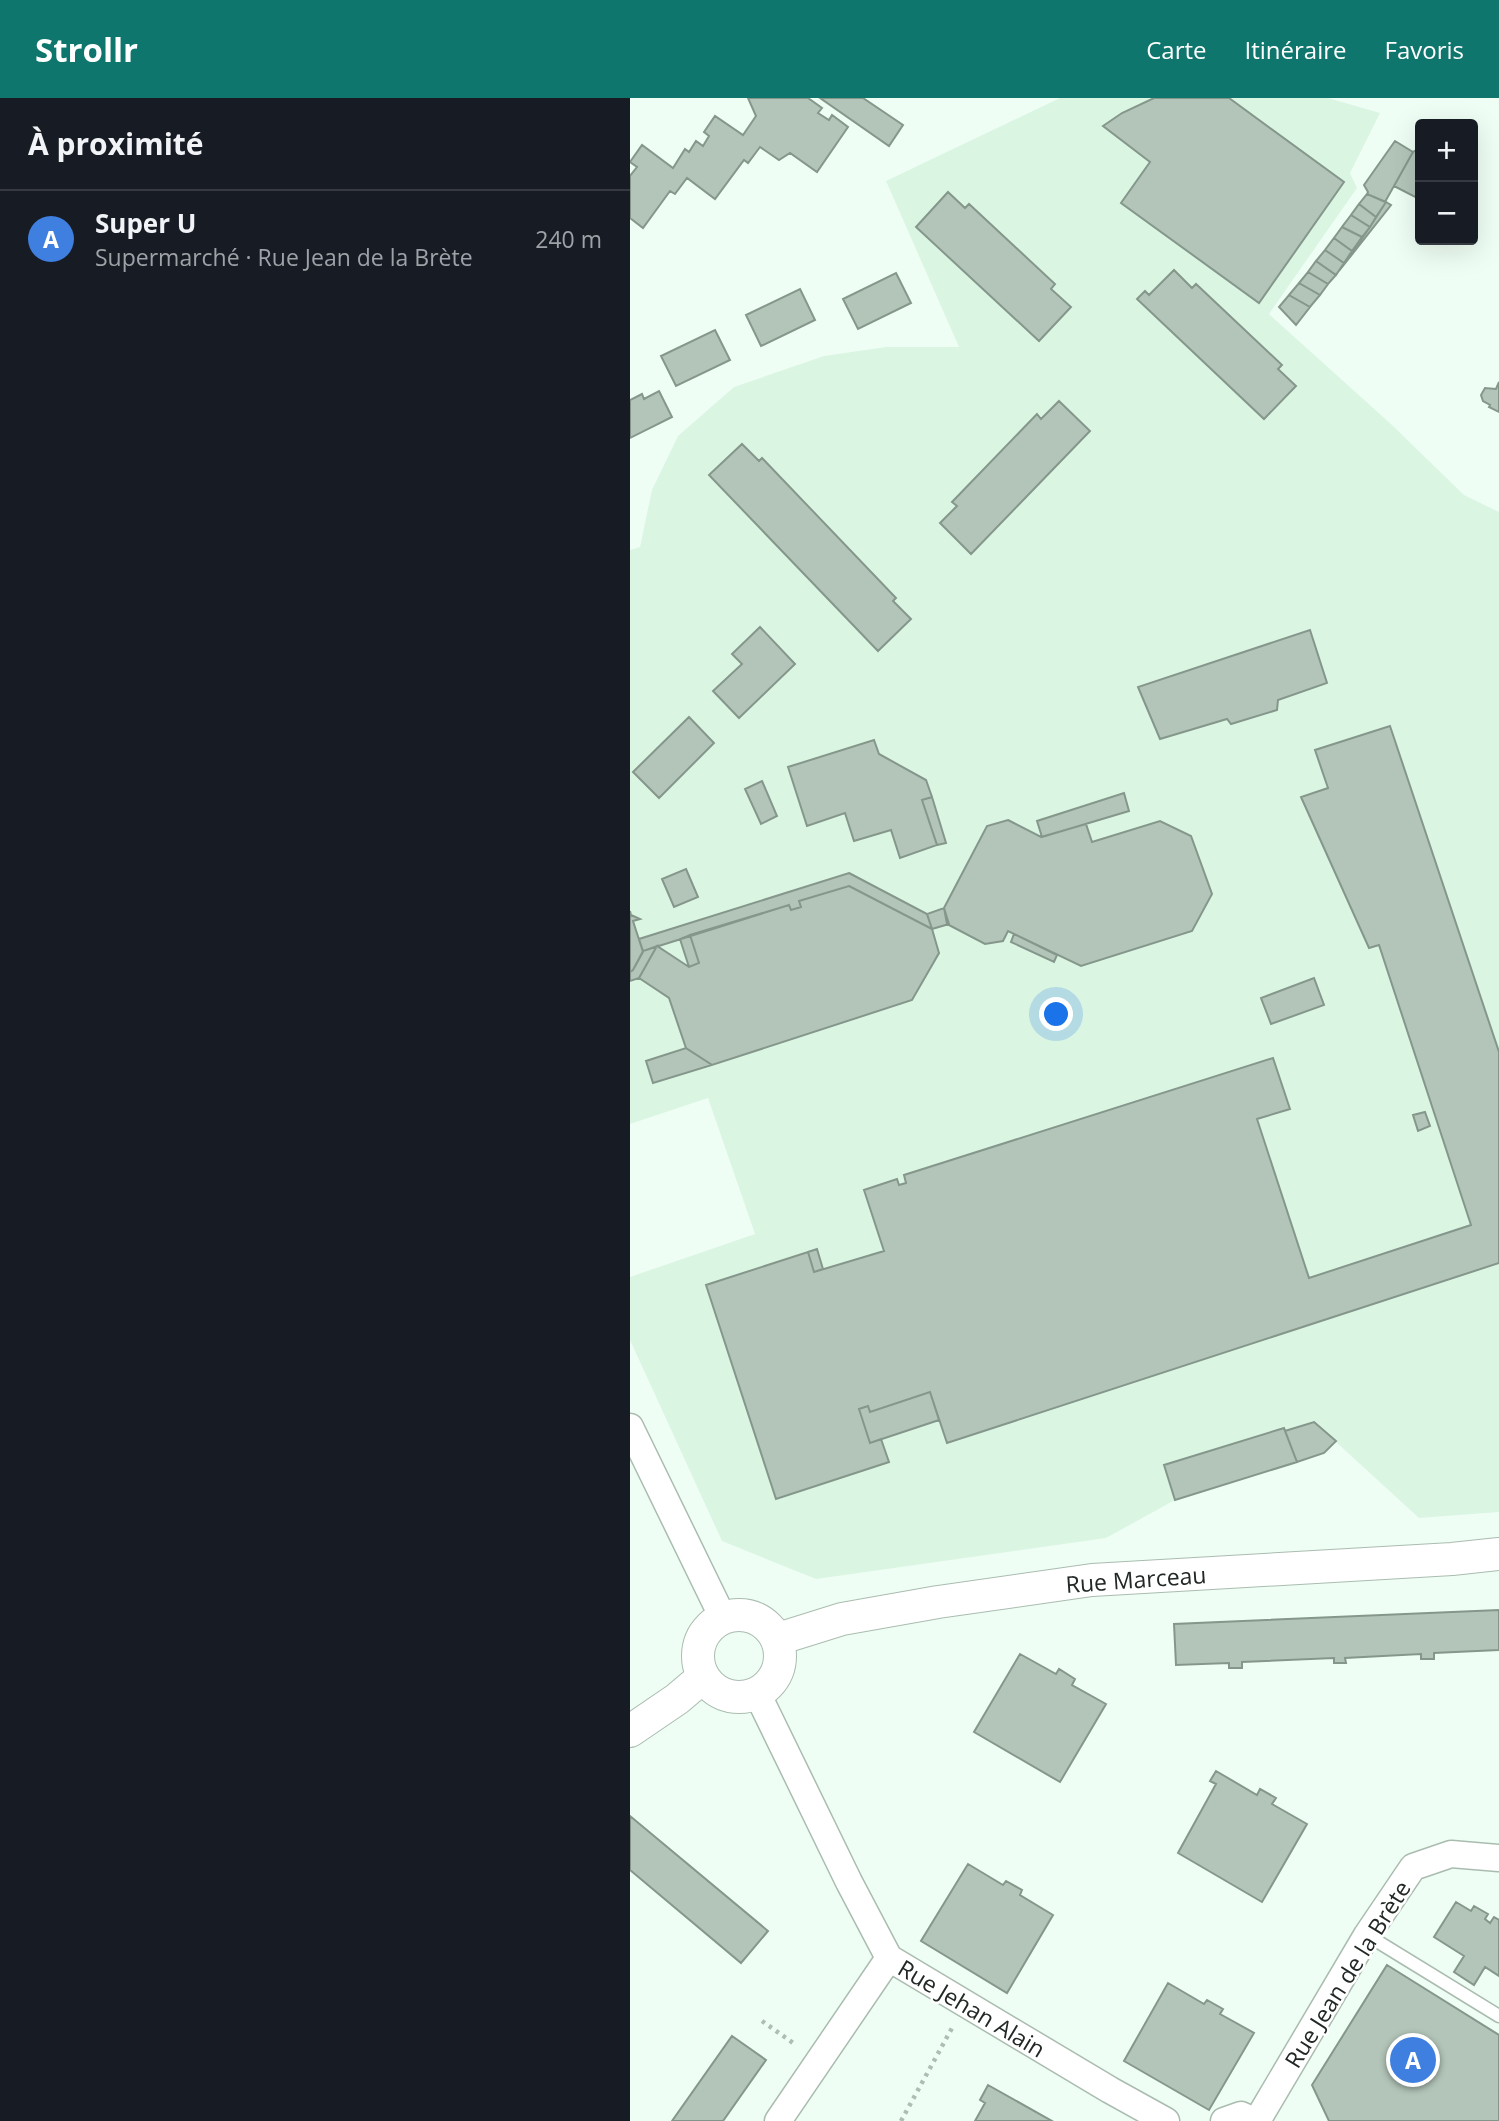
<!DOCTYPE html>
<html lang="fr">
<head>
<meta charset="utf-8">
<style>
  body { margin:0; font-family:"Open Sans",sans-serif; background:#242831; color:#f1f3f6 }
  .controls { position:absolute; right:21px; top:21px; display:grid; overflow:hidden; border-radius:7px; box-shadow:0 7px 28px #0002 }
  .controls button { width:63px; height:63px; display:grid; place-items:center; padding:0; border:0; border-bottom:2px solid #363941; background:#171b24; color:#f1f3f6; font:35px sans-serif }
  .you { position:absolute; left:427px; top:917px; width:24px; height:24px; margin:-18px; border:5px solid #fff; border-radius:50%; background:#1a73e8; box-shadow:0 0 0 10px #1a73e833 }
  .badge { display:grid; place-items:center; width:46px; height:46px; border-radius:50%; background:#0f766e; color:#fff; font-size:23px; font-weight:700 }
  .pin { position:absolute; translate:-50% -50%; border:4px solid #fff; box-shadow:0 2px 7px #0006 }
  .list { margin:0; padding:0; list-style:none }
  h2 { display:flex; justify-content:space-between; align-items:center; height:91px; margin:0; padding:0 28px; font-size:30px }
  h2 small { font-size:23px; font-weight:400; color:#9ea1a6 }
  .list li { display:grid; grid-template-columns:46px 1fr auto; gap:21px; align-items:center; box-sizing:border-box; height:98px; padding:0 28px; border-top:2px solid #363941 }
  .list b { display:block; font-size:26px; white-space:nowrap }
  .list p { margin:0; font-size:23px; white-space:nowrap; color:#9ea1a6 }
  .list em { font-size:23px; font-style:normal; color:#9ea1a6 }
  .map { position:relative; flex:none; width:869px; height:2023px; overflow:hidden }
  header { display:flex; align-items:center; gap:42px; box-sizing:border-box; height:98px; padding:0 35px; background:#0f766e; color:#fff }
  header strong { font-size:33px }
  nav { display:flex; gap:38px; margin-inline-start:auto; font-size:24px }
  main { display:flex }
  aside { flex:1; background:#171b24 }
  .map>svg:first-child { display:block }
  .built { fill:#dbf5e3 }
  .building { fill:#b3c5b9; stroke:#85978b; stroke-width:2 }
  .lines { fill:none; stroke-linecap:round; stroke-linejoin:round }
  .service-casing { stroke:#aabcb0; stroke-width:15 }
  .minor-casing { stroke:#aabcb0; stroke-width:29 }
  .tertiary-casing { stroke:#aabcb0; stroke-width:34 }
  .path { stroke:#afbcb3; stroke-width:4.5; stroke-dasharray:3.5 5; stroke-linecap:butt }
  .service { stroke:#fff; stroke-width:12 }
  .minor { stroke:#fff; stroke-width:26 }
  .tertiary { stroke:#fff; stroke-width:32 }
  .labels { text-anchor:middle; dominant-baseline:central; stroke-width:5; stroke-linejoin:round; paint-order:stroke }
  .street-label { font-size:23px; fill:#222924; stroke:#fff }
</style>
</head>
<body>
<header>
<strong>Strollr</strong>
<nav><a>Carte</a><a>Itinéraire</a><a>Favoris</a></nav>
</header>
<main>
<aside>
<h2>À proximité<small></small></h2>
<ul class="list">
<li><span class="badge" style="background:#3f7fe0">A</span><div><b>Super U</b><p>Supermarché · Rue Jean de la Brète</p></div><em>240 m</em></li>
</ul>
</aside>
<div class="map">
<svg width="869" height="2023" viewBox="0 0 869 2023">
  <rect width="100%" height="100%" fill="#effef4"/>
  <path class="built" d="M430 0H698L750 15 720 75 727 90 639 216 762 327 834 397 869 414V1414L789 1420 706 1344 694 1355 545 1402 476 1440 186 1481 92 1443 0 1242V1179L125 1136 78 1000 0 1026V452L10 449 22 392 48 338 104 289 194 258 256 249H329L256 83Z"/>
  <path class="building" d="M118 0H178L192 10 188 15 199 22 202 17 218 29 187 74 160 55 149 62 130 49 118 65 114 62 85 101 57 80 45 96 40 93 13 130 0 120V78L7 69 0 64 12 47 43 70 55 51 59 54 66 43 73 48 79 38 74 34 85 18 113 37 126 18Z
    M190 0H233L273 27 259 48Z
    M524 0H599L714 84 629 205 491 105 520 64 473 28 492 15Z
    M765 43 783 54 755 104 737 96 738 94 734 87Z
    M790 50V99L789 101 764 88 783 54Z
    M318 94 335 110 339 106 425 186 421 191 441 209 409 243 286 129Z
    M737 96 756 104 746 119 729 106Z
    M756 104 761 107 709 173 740 129Z
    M729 106 746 119 740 129 721 117Z
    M721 117 740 129 732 139 712 129Z
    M712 129 732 139 722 153 704 140Z
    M704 140 722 153 714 165 695 152Z
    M695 152 714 165 706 177 686 163Z
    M686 163 706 177 698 186 678 174Z
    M544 172 562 190 566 186 652 267 648 271 666 288 634 321 507 201 515 193 519 197Z
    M678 174 698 186 690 197 669 185Z
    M266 175 281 205 228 231 213 201Z
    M669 185 690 197 680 209 659 197Z
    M170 191 185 222 131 248 116 217Z
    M659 197 680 209 666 227 649 209Z
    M85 232 100 262 46 288 31 258Z
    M869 284V314L859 309 860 307 853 303 851 297 855 290 866 291Z
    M29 293 42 319 0 340V302L12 296 14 301Z
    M429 303 460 333 341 456 310 425 327 408 322 404 407 316 411 321Z
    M112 346 129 363 132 360 266 500 263 503 281 521 248 553 79 377Z
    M130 529 165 566 109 620 83 593 112 566 102 556Z
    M680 532 697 585 648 602 647 612 601 626 597 621 530 641 508 589Z
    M59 619 84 645 29 700 3 674Z
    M760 628 869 954V1165L317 1345 300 1294 240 1314 238 1308 229 1311 240 1345 251 1341 259 1364 146 1401 76 1187 178 1154 184 1174 254 1153 234 1092 267 1081 269 1087 276 1085 274 1077 643 960 660 1011 627 1021 679 1180 841 1127 749 847 739 850 671 699 698 690 685 652Z
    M244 642 249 656 296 682 302 699 292 702 307 747 270 760 261 732 224 743 215 715 177 728 158 669Z
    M132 683 147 718 131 726 115 691Z
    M494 695 499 713 412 739 407 723Z
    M302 699 316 745 307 747 292 702Z
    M378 722 411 739 456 726 462 744 530 723 561 738 582 796 562 833 451 868 378 833 373 843 355 846 317 826 314 810 357 728Z
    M56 771 68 799 44 809 32 781Z
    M219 775 297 816 302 831 219 788 169 803 171 809 161 812 159 807 13 853 9 841Z
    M219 788 302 831 309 855 282 902 82 967 56 950 39 900 9 880 27 848 59 869 69 865 60 837 159 807 161 812 171 809 169 803Z
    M314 810 319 826 302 831 297 816Z
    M0 813 1 817 10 821 3 823 13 854 3 872 0 874Z
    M384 836 427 857 424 864 381 844Z
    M60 837 69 865 59 869 50 841Z
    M27 848 9 880 0 883V874L3 872 13 853Z
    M684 880 694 907 641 926 631 900Z
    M56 950 82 967 23 985 16 963Z
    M795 1014 800 1028 788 1033 783 1017Z
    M187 1151 193 1171 184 1174 178 1154Z
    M300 1294 309 1322 240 1345 229 1311 238 1308 240 1314Z
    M684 1324 706 1343 694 1355 667 1364 655 1333Z
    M654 1330 667 1364 545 1402 534 1367Z
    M869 1512V1552L804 1555V1561H791V1556L715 1560 716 1565H704V1560L612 1564V1570H599V1565L546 1567 544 1526Z
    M390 1556 426 1576 429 1571 445 1581 442 1587 476 1606 430 1684 344 1634Z
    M586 1673 627 1697 630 1691 646 1700 642 1706 677 1726 632 1804 548 1755 586 1686 580 1683Z
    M0 1718 138 1833 111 1865 0 1772Z
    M338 1766 373 1787 376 1783 392 1792 390 1797 423 1817 377 1895 291 1843Z
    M826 1804 841 1813 844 1808 858 1816 855 1821 860 1825 864 1819 869 1822V1878L855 1869 844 1887 824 1874 834 1858 804 1839Z
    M757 1867 869 1937V2023H699L682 1987Z
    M538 1885 574 1906 577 1902 593 1911 590 1916 624 1935 579 2012 494 1963Z
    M102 1938 136 1962 93 2023H42Z
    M358 1987 422 2023H345L355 2005 350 2002Z"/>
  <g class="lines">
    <defs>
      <path id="service" d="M737 1837 869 1918"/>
      <path id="minor" d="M0 1329 93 1520
        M127 1595 219 1784 259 1860 480 1992 536 2023
        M148 2023 259 1860
        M594 2023 611 2017 624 2023
        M627 2023 737 1837 783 1769 821 1756 869 1760"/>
      <path id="tertiary" d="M68 1558a41 41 0 1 1 82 0a41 41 0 1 1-82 0Z
        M148 1541 212 1521 308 1504 462 1482 822 1461 869 1456
        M0 1633 47 1601 73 1579"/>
    </defs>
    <use href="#service" class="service-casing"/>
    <use href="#minor" class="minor-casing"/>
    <use href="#tertiary" class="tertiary-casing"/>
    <path class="path" d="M132 1923 166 1947
      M271 2023 322 1930"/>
    <use href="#service" class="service"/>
    <use href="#minor" class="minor"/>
    <use href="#tertiary" class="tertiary"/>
  </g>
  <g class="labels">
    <g class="street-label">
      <text transform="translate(506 1481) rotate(-4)">Rue Marceau</text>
      <text transform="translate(717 1876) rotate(-58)">Rue Jean de la Brète</text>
      <text transform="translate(342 1910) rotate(31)">Rue Jehan Alain</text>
    </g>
  </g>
</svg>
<div class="controls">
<button>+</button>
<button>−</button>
</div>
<div class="you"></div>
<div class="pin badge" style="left:783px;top:1962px;background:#3f7fe0">A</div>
</div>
</main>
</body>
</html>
